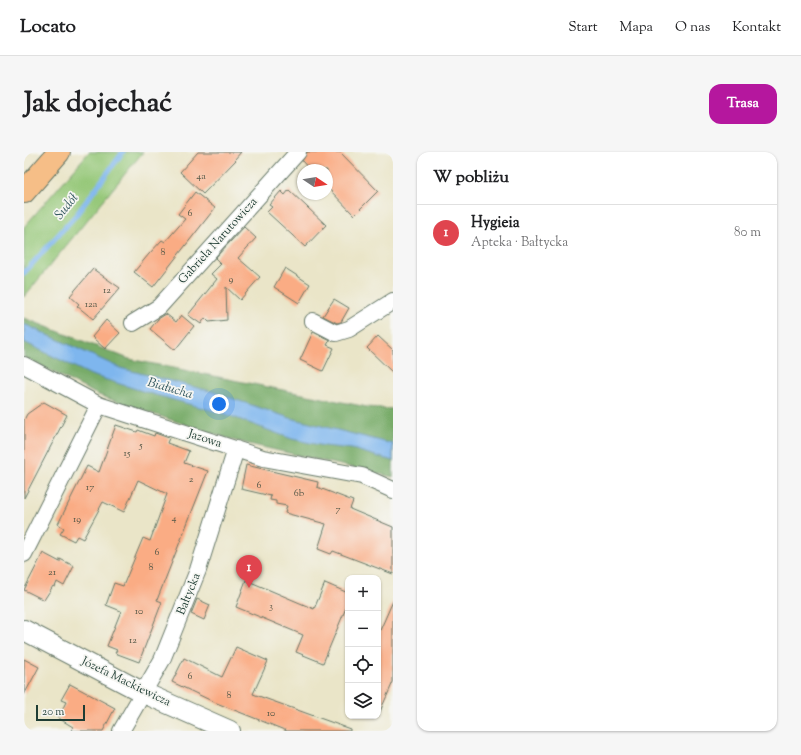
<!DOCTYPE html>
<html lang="pl">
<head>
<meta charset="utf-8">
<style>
  body { margin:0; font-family:"Sorts Mill Goudy",serif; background:#f6f6f6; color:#202124 }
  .controls { position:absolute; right:12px; bottom:12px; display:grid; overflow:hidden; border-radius:8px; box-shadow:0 1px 3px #0004 }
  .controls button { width:36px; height:36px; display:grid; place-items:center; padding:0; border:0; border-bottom:1px solid #e0e0e0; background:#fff; color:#202124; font:20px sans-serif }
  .compass { position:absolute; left:273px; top:12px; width:36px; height:36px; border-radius:50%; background:#fff; box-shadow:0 1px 3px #0004; rotate:102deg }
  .scale { position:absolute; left:12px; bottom:10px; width:49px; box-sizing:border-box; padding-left:4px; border:2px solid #1f3d34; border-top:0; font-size:11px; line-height:14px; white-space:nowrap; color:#1f3d34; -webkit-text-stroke:3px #f6f6f2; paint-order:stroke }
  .you { position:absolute; left:195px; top:252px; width:14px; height:14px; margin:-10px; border:3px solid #fff; border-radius:50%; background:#1a73e8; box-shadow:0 0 0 6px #1a73e833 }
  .badge { display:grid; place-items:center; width:26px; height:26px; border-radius:50%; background:#b5179e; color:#fff; font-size:13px; font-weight:700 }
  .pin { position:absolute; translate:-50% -33px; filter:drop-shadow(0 1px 2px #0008) }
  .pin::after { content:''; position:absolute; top:21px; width:14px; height:12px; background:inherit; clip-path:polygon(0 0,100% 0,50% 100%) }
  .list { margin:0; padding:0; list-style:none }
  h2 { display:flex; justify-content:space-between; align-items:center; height:52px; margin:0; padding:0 16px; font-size:17px }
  h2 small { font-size:13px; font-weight:400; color:#757577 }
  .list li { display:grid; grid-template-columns:26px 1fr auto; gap:12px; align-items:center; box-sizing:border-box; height:56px; padding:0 16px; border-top:1px solid #e0e0e0 }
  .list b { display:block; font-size:15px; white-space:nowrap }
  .list p { margin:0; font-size:13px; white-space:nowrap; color:#757577 }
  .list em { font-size:13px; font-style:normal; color:#757577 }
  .icon { flex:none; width:22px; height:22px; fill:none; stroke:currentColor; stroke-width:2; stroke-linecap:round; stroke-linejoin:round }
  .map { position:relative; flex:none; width:369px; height:579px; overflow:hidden; border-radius:12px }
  header { display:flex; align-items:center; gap:24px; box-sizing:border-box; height:56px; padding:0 20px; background:#fff; border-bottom:1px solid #e0e0e0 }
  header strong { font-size:19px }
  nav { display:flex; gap:22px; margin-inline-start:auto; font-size:14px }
  .intro { display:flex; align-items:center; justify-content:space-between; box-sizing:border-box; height:96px; padding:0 24px }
  h1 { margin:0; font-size:28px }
  .button { padding:10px 18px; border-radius:12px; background:#b5179e; color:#fff; font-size:14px; font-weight:700 }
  main { display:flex; gap:24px; padding:0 24px }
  aside { flex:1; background:#fff; border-radius:12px; box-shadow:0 1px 3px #0004 }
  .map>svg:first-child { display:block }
  .green { fill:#96c879; stroke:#5a8256 }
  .forest { fill:#78ac69; stroke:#4c744e }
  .water { fill:#7eb6ee; stroke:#4e7a91 }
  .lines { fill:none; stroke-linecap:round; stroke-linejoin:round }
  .stream { stroke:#7eb6ee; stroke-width:5 }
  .building { fill:#faac84 }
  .minor-casing { stroke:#667868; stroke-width:18 }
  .tertiary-casing { stroke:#667868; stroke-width:22 }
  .primary-casing { stroke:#667868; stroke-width:24 }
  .minor { stroke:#fff; stroke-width:16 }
  .tertiary { stroke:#fff; stroke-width:20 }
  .primary { stroke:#f6be87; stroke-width:22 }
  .labels { text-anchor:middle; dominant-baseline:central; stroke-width:3.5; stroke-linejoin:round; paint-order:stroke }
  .number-label { font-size:10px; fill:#565948 }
  .street-label { font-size:12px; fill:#1f3d34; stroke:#f6f6f2 }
  .water-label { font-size:13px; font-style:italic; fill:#375b62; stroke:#f6f6f2 }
</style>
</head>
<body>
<header>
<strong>Locato</strong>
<nav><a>Start</a><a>Mapa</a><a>O nas</a><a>Kontakt</a></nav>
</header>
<div class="intro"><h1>Jak dojechać</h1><a class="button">Trasa</a></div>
<main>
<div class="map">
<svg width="369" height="579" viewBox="0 0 369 579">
  <rect width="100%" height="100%" fill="#f6f6f2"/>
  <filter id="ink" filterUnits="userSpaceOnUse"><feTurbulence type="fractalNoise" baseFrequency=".025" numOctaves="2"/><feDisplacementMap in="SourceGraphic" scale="8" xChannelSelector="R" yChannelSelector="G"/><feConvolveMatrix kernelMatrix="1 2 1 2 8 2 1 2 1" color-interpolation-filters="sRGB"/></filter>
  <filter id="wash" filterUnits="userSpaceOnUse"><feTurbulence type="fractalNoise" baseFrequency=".012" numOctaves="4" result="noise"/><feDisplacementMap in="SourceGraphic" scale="16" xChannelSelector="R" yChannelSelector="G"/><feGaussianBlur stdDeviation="0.9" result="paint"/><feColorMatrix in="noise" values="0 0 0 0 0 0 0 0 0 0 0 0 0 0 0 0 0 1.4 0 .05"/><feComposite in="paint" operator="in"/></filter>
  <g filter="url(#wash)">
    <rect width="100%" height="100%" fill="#eae5c8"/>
    <path class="green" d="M65 0H119L0 145V75Z"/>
    <path class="forest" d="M0 166 105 207 343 255 369 257V325L212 289 108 255 72 242 0 205Z"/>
    <path class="water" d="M0 172 96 216 186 239 266 266 369 292V309L328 297 300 294 268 287 201 262 128 242 67 223 0 190Z"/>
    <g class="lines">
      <path class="stream" d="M0 121 52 63 99 0"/>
    </g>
    <g id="blocks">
      <path class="building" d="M174 0H217L211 7 212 8 179 42 156 20Z
        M283 0H316L354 39 330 63 303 35V18H286L278 9Z
        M265 38 302 73 281 95 243 60 248 55 245 53 257 39 261 43Z
        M171 40 191 56 129 135 110 120 125 102 138 88 141 90 161 67 154 62Z
        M220 75 232 86 214 106 236 125 216 148 202 135 203 168 185 170 181 166 177 172 164 163 193 127 187 122 197 112 191 106Z
        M261 116 286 132 275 151 250 135Z
        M69 117 96 136 69 167 53 154 55 152 46 144Z
        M310 147 325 156 317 170 313 171 299 164Z
        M142 162 152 170 157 163 170 174 151 198 126 177 134 167Z
        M82 168 96 181 81 197 68 185Z
        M289 180 306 188 303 193 310 196 299 219 276 208Z
        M354 184 369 198V221L343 196Z
        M20 250 43 263 0 346V268L3 262Z
        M92 273 113 280 114 278 130 284 131 281 145 286 143 291 165 299 160 311 184 319 133 448 138 450 115 510 91 501 93 498 83 494 97 459 82 453 90 431 99 434 119 386 126 389 143 342 114 328 100 360 79 350 59 387 53 384 50 389 36 382 40 376 34 372 63 314 75 320Z
        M222 313 294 330 293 335 329 349 326 357 369 375V422L309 399 307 402 294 397 302 372 261 361 263 354 252 352V349L246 348 247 344 217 337Z
        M19 401 36 410V407L50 414 40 434 33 430 31 435 29 434 20 448 0 438Z
        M222 428 290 457 301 431 324 441V451L299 511 272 500 279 483 212 455Z
        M173 447 186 453 180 468 167 462Z
        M369 449V530L354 564V483Z
        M212 495 244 509 229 542 326 577V579H263L190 550 148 530 160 506 198 525Z
        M0 507 15 515 0 543Z
        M46 532 91 556 79 579H47L49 575 34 566 42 550 37 548Z"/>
    </g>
  </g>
  <g filter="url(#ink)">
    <use href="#blocks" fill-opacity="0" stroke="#667868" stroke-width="1"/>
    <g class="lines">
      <defs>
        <path id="minor" d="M289 169 312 181 325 177 369 149
          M109 171 135 155 274 0
          M0 213 75 253 239 306 338 324 369 338
          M0 402 75 253
          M97 579 138 508 174 418 212 297"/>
        <path id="tertiary" d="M0 478 120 541 206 579"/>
        <path id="primary" d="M0 40 35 0"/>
      </defs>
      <use href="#minor" class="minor-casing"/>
      <use href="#tertiary" class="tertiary-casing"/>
      <use href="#primary" class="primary-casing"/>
      <use href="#minor" class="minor"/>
      <use href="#tertiary" class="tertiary"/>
      <use href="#primary" class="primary"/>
    </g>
  </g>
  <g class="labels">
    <g class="number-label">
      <text x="177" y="24">4a</text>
      <text x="166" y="61">6</text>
      <text x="139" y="100">8</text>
      <text x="207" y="127">9</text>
      <text x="83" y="138">12</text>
      <text x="67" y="152">12a</text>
      <text x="117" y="293">5</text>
      <text x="103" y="301">15</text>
      <text x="167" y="327">2</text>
      <text x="235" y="333">6</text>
      <text x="66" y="335">17</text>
      <text x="275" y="341">6b</text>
      <text x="314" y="357">7</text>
      <text x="150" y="366">4</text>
      <text x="53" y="367">19</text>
      <text x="133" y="400">6</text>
      <text x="127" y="415">8</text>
      <text x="28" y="420">21</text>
      <text x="247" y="454">3</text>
      <text x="115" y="459">10</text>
      <text x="109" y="488">12</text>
      <text x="166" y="524">6</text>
      <text x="205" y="543">8</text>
      <text x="247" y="561">10</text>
    </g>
    <g class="street-label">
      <text transform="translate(194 89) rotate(-48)">Gabriela Narutowicza</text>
      <text transform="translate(181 287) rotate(18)">Jazowa</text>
      <text transform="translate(165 442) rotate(-68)">Bałtycka</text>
      <text transform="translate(102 530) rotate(26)">Józefa Mackiewicza</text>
    </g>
    <g class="water-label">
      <text transform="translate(43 55) rotate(-51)">Sudół</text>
      <text transform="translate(146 237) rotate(16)">Białucha</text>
    </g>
  </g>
</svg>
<div class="controls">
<button>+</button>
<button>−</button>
<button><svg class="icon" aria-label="locate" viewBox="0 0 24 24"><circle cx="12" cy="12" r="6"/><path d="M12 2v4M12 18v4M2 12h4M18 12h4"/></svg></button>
<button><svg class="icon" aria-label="layers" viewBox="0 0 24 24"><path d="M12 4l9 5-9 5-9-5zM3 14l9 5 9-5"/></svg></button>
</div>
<svg class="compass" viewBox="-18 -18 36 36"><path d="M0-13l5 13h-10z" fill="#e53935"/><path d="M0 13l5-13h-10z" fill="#757577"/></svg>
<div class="scale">20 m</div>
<div class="you"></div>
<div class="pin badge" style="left:225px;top:436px;background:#e0444e">1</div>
</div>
<aside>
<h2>W pobliżu<small></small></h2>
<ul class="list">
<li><span class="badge" style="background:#e0444e">1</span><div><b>Hygieia</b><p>Apteka · Bałtycka</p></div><em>80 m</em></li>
</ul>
</aside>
</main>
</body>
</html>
